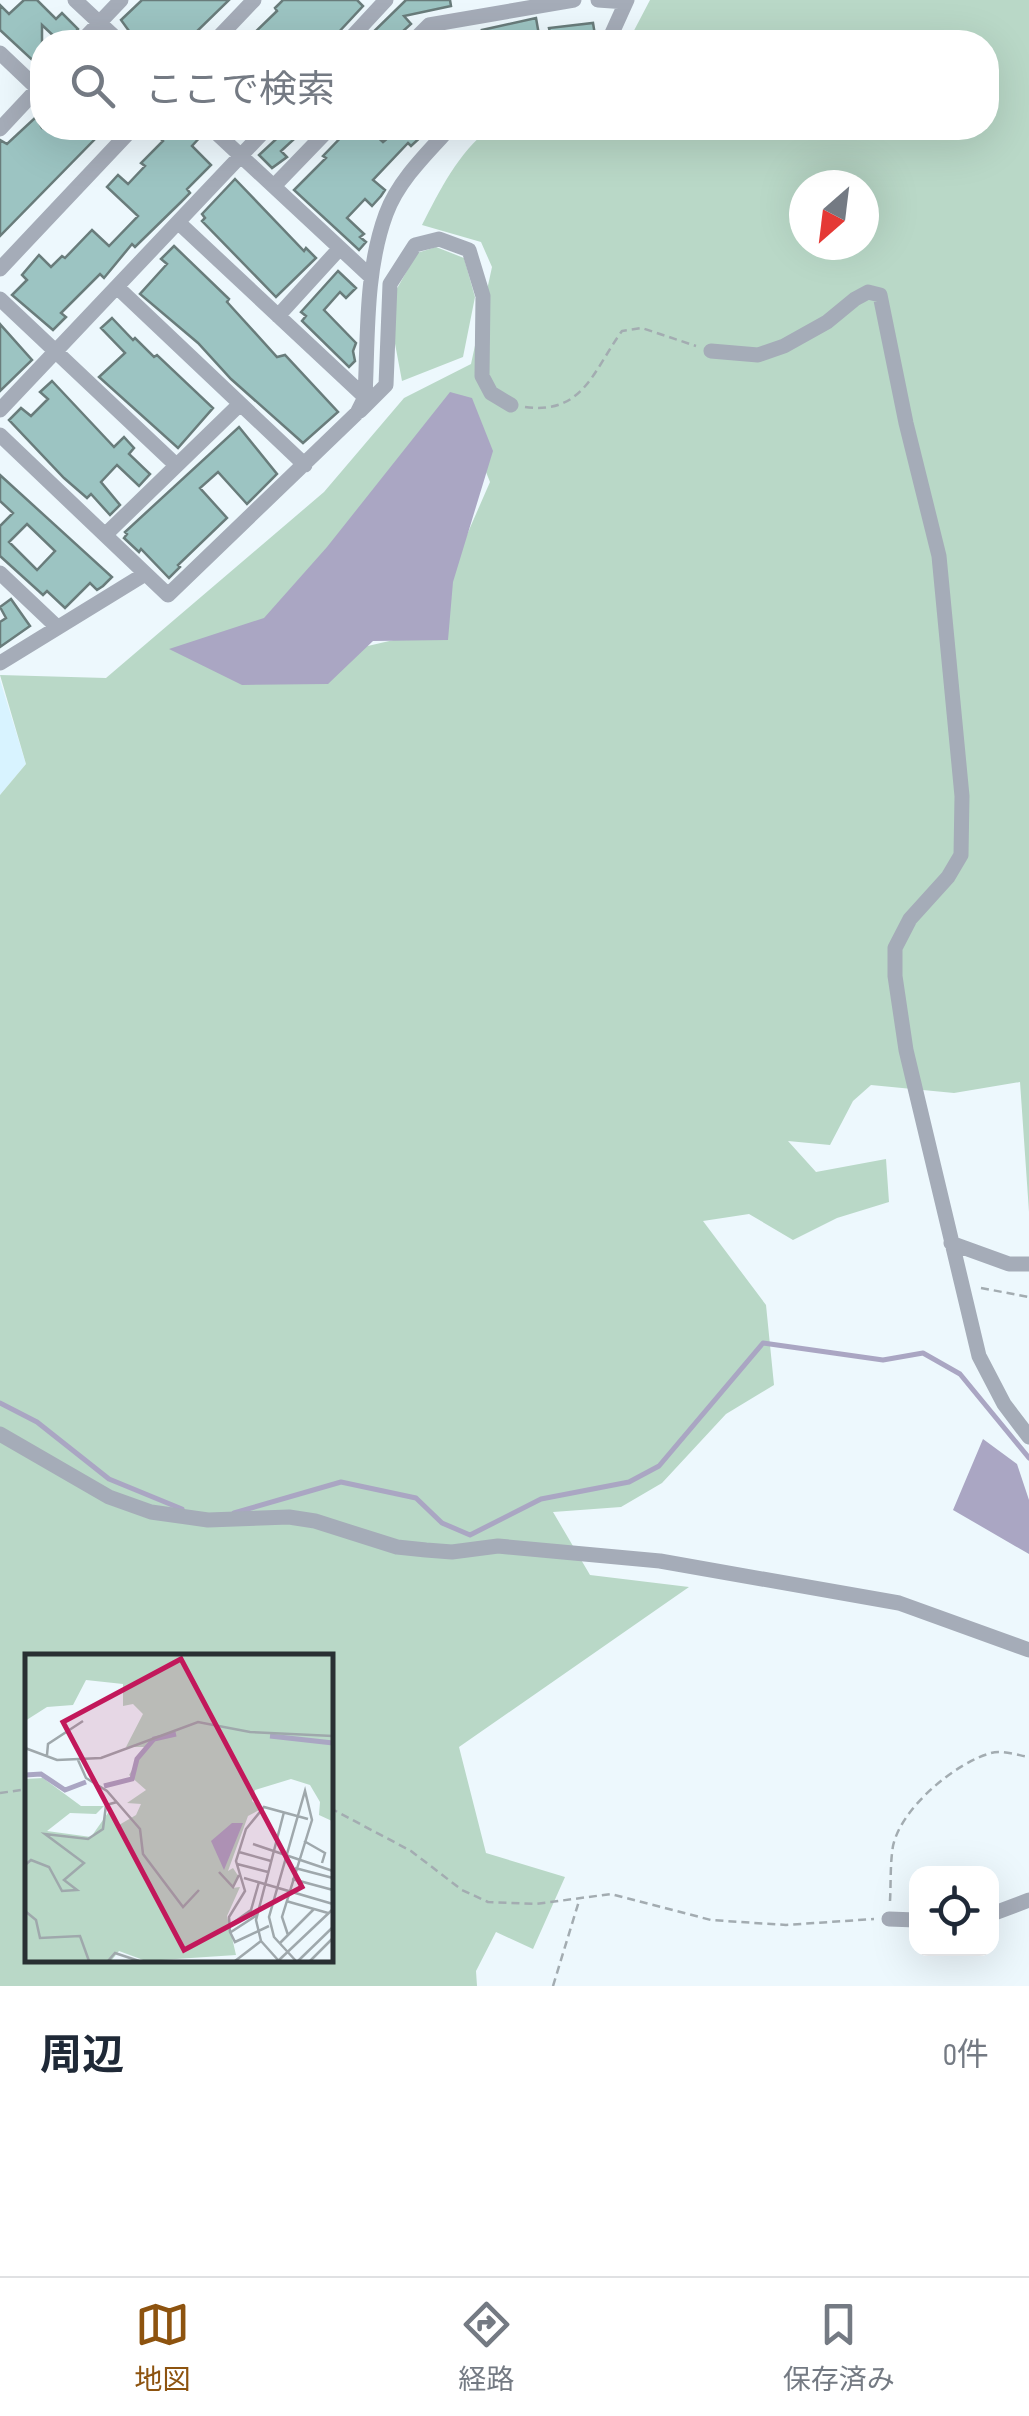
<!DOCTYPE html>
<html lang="ja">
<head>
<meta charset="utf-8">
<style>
  body { margin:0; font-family:"Sofia Sans Condensed","Noto Sans JP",sans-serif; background:#f6f6f7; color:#1f2937 }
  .controls { position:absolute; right:30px; bottom:30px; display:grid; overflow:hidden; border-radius:20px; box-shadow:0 10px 40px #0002 }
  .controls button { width:90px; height:90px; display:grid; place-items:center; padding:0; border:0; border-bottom:2px solid #e0e1e3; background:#fff; color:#1f2937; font:50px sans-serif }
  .compass { position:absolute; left:789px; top:170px; width:90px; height:90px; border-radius:50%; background:#fff; box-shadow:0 10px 40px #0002; rotate:208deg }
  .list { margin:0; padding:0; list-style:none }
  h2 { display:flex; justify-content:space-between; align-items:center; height:130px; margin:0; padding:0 40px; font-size:42px }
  h2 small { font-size:32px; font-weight:400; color:#747a83 }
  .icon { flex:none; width:55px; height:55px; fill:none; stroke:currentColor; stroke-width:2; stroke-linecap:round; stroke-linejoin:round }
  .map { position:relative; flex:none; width:1029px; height:1986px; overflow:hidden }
  .search { position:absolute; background:#fff; box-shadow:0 10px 40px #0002; left:30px; right:30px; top:30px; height:110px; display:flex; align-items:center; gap:25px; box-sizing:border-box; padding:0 35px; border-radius:40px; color:#747a83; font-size:38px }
  .sheet { height:290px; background:#fff }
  nav { display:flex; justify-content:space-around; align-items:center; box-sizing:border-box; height:140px; border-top:2px solid #e0e1e3; background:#fff; font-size:28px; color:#747a83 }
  nav a { display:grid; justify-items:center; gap:5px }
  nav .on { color:#8d530f }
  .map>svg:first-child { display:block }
  .built { fill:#d8f3ff }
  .green { fill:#b9d8c7; fill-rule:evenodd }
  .water { fill:#aaa6c3 }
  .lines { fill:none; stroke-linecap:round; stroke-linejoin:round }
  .stream { stroke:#aaa6c3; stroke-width:5 }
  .building { fill:#9cc4c2; stroke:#697c7b; stroke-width:2.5; fill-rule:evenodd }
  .path { stroke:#a3acb1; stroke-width:2.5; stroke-dasharray:8 5; stroke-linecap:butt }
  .street { stroke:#a5acb8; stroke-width:15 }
  .inset-river { fill:none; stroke:#aaa6c3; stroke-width:5 }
  .inset-road { fill:none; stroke:#9fa8ac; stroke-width:2.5 }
  .view { fill:#c2185b; fill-opacity:0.15; stroke:#c2185b; stroke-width:5 }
  .inset-edge { fill:none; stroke:#293033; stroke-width:5 }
</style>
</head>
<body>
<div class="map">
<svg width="1029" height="1986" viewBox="0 0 1029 1986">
  <rect width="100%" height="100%" fill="#edf8fd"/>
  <path class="built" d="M0 680 26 764 0 795Z"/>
  <path class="green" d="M650 0H1029V1212L1020 1082 954 1093 871 1085 853 1101 830 1145 788 1141 816 1172 886 1159 889 1202 837 1218 793 1240 749 1214 703 1221 766 1305 774 1385 726 1414 662 1483 621 1507 553 1512 590 1575 689 1587 459 1747 486 1853 565 1877 533 1949 496 1932 476 1971 477 1986H0V795L26 764 0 675 106 678 324 492 404 398 471 364 492 267 481 242 422 225C440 190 458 153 490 128H986V42H628ZM804 185H864V245H804ZM458 402 490 482 424 633 320 657ZM28 1656H330V1958H28Z
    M436 247 464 258 475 297 463 357 402 381 393 333 395 292 417 253Z"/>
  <path class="water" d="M450 392 472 398 493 451 453 582 448 640 373 641 328 684 242 685 169 649 264 618 327 547Z
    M983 1439 1017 1464 1029 1500V1554L953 1510Z"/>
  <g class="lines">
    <path class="stream" d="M0 1403 37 1422 109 1479 182 1509
      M234 1513 341 1482 416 1498 442 1523 470 1535 541 1499 629 1482 659 1466 763 1343 883 1360 923 1353 960 1374 1029 1458"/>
  </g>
  <path class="building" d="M24 0H37L56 19 62 13 78 29 66 42H60L42 25V69L0 30V5L9 14Z
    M142 0H229L186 42H137L121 20Z
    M283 0H357L363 6 337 34 336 42H245L277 11 275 8Z
    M406 0H450L451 6 404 16 411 24 391 42H363Z
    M536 18 539 35 486 42 482 30Z
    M593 23 596 41 552 42 549 28Z
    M36 117 42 128H84L95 139 0 236V140L7 144Z
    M163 128H200L202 135 192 146 211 165 187 189 190 193 181 202 135 247 132 244 104 278 100 274 61 313 66 317 53 330 12 295 27 280 22 275 39 255 51 267 62 256 65 258 92 230 109 246 138 216 107 187 118 175 128 184 145 166 141 163 163 141 156 134Z
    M288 128H306L281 151 287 157 272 168 259 155Z
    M350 128H368L383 142 400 128H416L423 135 411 146 408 143 373 180 385 190 381 196 372 206 365 199 347 218 364 234 360 237 366 242 359 250 294 190 326 158 323 156Z
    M235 179 304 251 306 248 316 258 276 297 202 221 205 218 202 214Z
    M174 246 229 299 227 302 277 357 285 355 338 412 303 443 231 379 198 343 140 294 167 264 161 259Z
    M338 271 356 288 346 298 340 292 324 310 356 343 353 351 355 361 349 367 302 321 306 316 301 312Z
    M112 318 133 340 135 338 154 357 157 355 213 408 178 448 99 377 125 353 101 328Z
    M0 324 32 360 0 391Z
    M52 381 114 447 124 437 134 448 129 454 150 474 139 486 117 465 101 482 120 505 110 515 91 494 87 498 64 478 9 420 21 408 31 416 48 399 40 392Z
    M239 427 277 474 247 504 218 472 200 488 227 518 178 565 180 567 169 578 141 549 139 552 124 538 127 534 125 532Z
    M0 475 112 577 103 586 97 590 90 583 65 608 47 591 43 595 0 556V526L13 513 0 501ZM27 524 55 551 37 570 9 542Z
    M11 599 30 626 0 647V622L6 618 0 607Z"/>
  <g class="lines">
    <path class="path" d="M525 407C583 415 593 371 622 331L642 328 696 346
      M981 1288 1029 1297
      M0 1793 28 1789
      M330 1808 411 1851 462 1890 488 1902 536 1904 611 1894 711 1920 786 1925 874 1919
      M890 1901C891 1883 890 1864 893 1846 901 1808 955 1763 991 1753 1002 1750 1017 1755 1029 1757
      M553 1986 579 1901"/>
    <path class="street" d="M75 0 120 42
      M598 0 626 2
      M81 42 121 0
      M214 42 254 0
      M347 42 386 0
      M412 42 429 25 574 0
      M608 42 627 0
      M0 53 38 89
      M211 128 371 277
      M0 129 42 84
      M274 186 330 128
      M179 223 365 397
      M0 269 133 128
      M117 287 305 465
      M0 299 176 465
      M278 316 340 248
      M711 351 758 355 784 346 827 322 855 299 868 292 880 295 906 423 939 556 962 796 961 855 948 877 910 919 895 948V976L906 1050 979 1356 1004 1404 1029 1437
      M0 410 267 128
      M360 411 386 385 390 284 415 245 439 239 469 250 483 296 482 376 491 393 511 405
      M0 435 168 595 357 413 365 397C368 336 365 271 386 214 398 181 427 153 450 128
      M105 535 240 404
      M0 573 56 626
      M0 663 145 574
      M951 1243 1009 1264H1029
      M0 1434 109 1497 151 1512 208 1520 289 1517 315 1521 397 1547 426 1550 452 1552 498 1546 660 1561 899 1603 1029 1650
      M992 1914 1029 1900
      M889 1919 916 1920"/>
  </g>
  <g transform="translate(25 1654)">
    <rect width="308" height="308" fill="#edf8fd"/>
    <path d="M0 1H307V167L294 161 295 148 285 131 266 125 230 136 227 147 236 155 223 162 203 217 208 214 214 223 207 234 215 233 202 262 211 301 121 307 94 297 86 307H0V125L18 124 56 152H79L71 160 45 159 22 177 66 183 85 156 94 171 111 161 116 150 102 149 121 136 104 121 121 93H101L118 60 108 50 98 52V30L61 26 48 51 22 53 0 67Z" fill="#b9d8c7"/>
    <path d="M207 169H218L199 216 186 187Z" fill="#aaa6c3"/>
    <path class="inset-river" d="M245 82 308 89M0 121 16 120 40 136 61 128M79 132 107 125 112 105 129 85 151 80"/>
    <path class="inset-road" d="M0 94 32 106 76 104 173 68 225 78 308 82M22 101 23 90 58 67M53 106 61 124 82 137 115 175 118 200 158 253 174 236M279 187 300 199 297 209M228 190 308 217M214 198 246 207M212 210 243 218M0 211 6 206 24 213 37 237 52 236 39 226 59 209 20 180 63 185 78 175 81 151 92 148M270 214 308 224M194 218 208 233 214 221M219 224 308 250M267 225 308 236M261 247 303 259M0 257 11 266 15 284 55 282 64 307M205 271 226 256 234 228M244 272 210 288 205 278 204 263 220 237 211 207 221 175 239 153 283 165M206 278 232 261M263 281 257 263 287 166 280 137 244 263 249 283 271 307M254 290 289 255M253 306 236 287 231 266 259 158M83 307 90 299 114 307M210 307 236 287M253 307 308 255M273 307 308 273M285 307 308 284"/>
    <path class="view" d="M156 5 277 233 159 296 38 68Z"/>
    <rect width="308" height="308" class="inset-edge"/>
  </g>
</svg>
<div class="controls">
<button><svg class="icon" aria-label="locate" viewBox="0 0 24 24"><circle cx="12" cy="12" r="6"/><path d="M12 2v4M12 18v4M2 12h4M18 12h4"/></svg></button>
</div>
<svg class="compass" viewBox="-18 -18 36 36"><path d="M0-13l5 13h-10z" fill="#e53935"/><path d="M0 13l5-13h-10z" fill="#747a83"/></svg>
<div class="search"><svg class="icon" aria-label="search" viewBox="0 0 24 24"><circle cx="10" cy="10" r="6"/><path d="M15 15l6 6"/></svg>ここで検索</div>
</div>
<section class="sheet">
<h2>周辺<small>0件</small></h2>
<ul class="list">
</ul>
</section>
<nav>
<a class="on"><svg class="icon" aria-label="map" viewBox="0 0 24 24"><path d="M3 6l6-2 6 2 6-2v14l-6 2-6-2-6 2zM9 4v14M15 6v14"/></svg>地図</a>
<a><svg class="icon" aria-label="directions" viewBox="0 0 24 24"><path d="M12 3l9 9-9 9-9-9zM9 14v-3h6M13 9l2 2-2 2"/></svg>経路</a>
<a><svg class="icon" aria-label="saved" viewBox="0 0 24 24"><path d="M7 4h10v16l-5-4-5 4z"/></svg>保存済み</a>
</nav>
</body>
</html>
